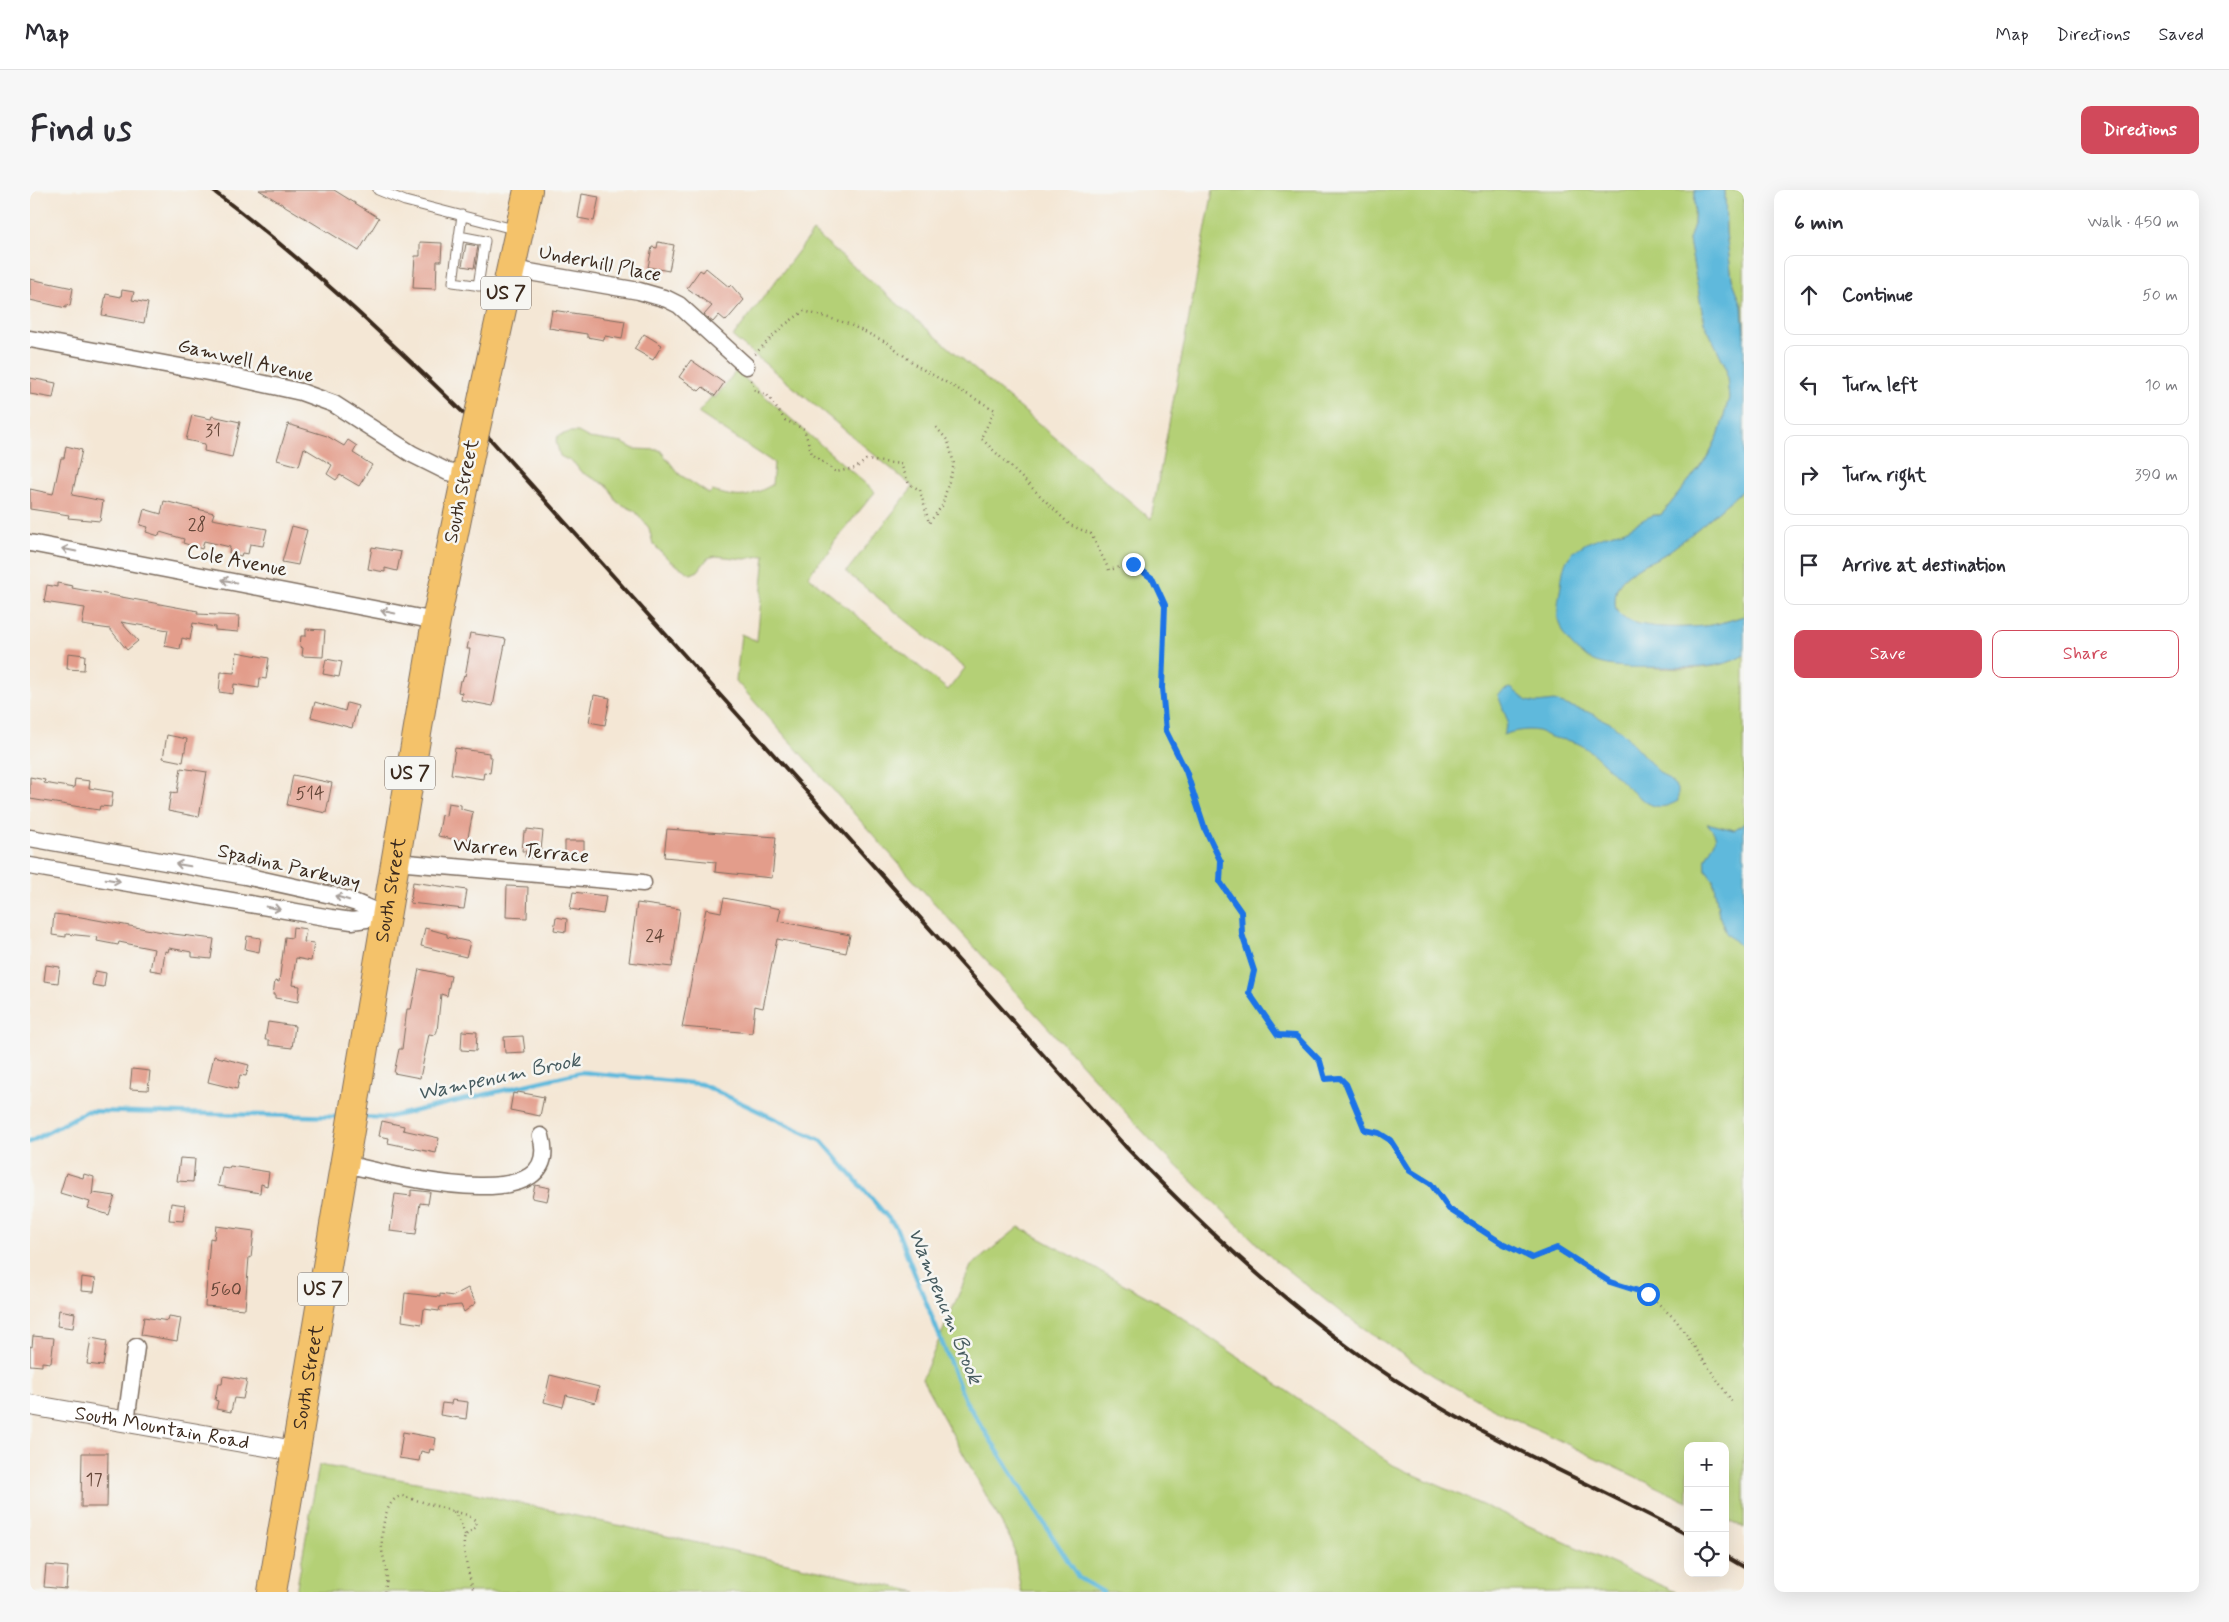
<!DOCTYPE html>
<html lang="en">
<head>
<meta charset="utf-8">
<style>
  body { margin:0; font-family:Mynerve,sans-serif; background:#f7f7f7; color:#2b2b33 }
  .controls { position:absolute; right:15px; bottom:15px; display:grid; overflow:hidden; border-radius:10px; box-shadow:0 5px 20px #0002 }
  .controls button { width:45px; height:45px; display:grid; place-items:center; padding:0; border:0; border-bottom:1px solid #e1e1e2; background:#fff; color:#2b2b33; font:25px sans-serif }
  .stop { position:absolute; width:15px; height:15px; margin:-11px; border:4px solid #1a73e8; border-radius:50%; background:#fff }
  .stop.end { background:#1a73e8; border-color:#fff; box-shadow:0 1px 5px #0008 }
  .list { margin:0; padding:0; list-style:none }
  h2 { display:flex; justify-content:space-between; align-items:center; height:65px; margin:0; padding:0 20px; font-size:21px }
  h2 small { font-size:16px; font-weight:400; color:#7c7c81 }
  .list li { display:grid; grid-template-columns:32px 1fr auto; gap:15px; align-items:center; box-sizing:border-box; height:80px; margin:0 10px 10px; padding:0 10px; border:1px solid #e1e1e2; border-radius:10px }
  .list b { display:block; font-size:19px; white-space:nowrap }
  .list em { font-size:16px; font-style:normal; color:#7c7c81 }
  .actions { display:flex; gap:10px; padding:15px 20px }
  .actions a { flex:1; padding:11px 0; border:1px solid #d1495b; border-radius:10px; text-align:center; font-size:18px; color:#d1495b }
  .actions .main { background:#d1495b; color:#fff }
  .icon { flex:none; width:28px; height:28px; fill:none; stroke:currentColor; stroke-width:2; stroke-linecap:round; stroke-linejoin:round }
  .map { position:relative; flex:none; width:1714px; height:1402px; overflow:hidden; border-radius:10px }
  header { display:flex; align-items:center; gap:30px; box-sizing:border-box; height:70px; padding:0 25px; background:#fff; border-bottom:1px solid #e1e1e2 }
  header strong { font-size:24px }
  nav { display:flex; gap:28px; margin-inline-start:auto; font-size:18px }
  .intro { display:flex; align-items:center; justify-content:space-between; box-sizing:border-box; height:120px; padding:0 30px }
  h1 { margin:0; font-size:35px }
  .button { padding:12px 22px; border-radius:10px; background:#d1495b; color:#fff; font-size:18px; font-weight:700 }
  main { display:flex; gap:30px; padding:0 30px }
  aside { flex:1; background:#fff; border-radius:10px; box-shadow:0 5px 20px #0002 }
  .map>svg:first-child { display:block }
  .green { fill:#b4d076; stroke:#787d4a }
  .water { fill:#5eb9dc; stroke:#4c727d }
  .lines { fill:none; stroke-linecap:round; stroke-linejoin:round }
  .stream { stroke:#5eb9dc; stroke-width:4.5 }
  .building { fill:#e39d8b }
  .service-casing { stroke:#7c6c5e; stroke-width:11 }
  .minor-casing { stroke:#7c6c5e; stroke-width:19 }
  .tertiary-casing { stroke:#7c6c5e; stroke-width:22 }
  .trunk-casing { stroke:#7c6c5e; stroke-width:30 }
  .path { stroke:#7c6c5e; stroke-width:2.5; stroke-dasharray:1 4; stroke-linecap:butt }
  .service { stroke:#fff; stroke-width:9 }
  .minor { stroke:#fff; stroke-width:16 }
  .tertiary { stroke:#fff; stroke-width:20 }
  .trunk { stroke:#f4c26a; stroke-width:28 }
  .rail { stroke:#3b2a1e; stroke-width:4 }
  .trunk-bridge-casing { stroke:#7c6c5e; stroke-width:30; stroke-linecap:butt }
  .trunk-bridge { stroke:#f4c26a; stroke-width:28 }
  .oneway { stroke:#a79f9a }
  .route { stroke:#1a73e8; stroke-width:6 }
  .labels { text-anchor:middle; dominant-baseline:central; stroke-width:5; stroke-linejoin:round; paint-order:stroke }
  .number-label { font-size:18px; fill:#654739 }
  .shield { fill:#f6f6f2; stroke:#73675e; stroke-width:1 }
  .shield-label { font-size:19px; font-weight:bold; fill:#3b2a1e }
  .street-label { font-size:20px; fill:#3b2a1e; stroke:#f6f6f2 }
  .water-label { font-size:21px; font-style:italic; fill:#475c60; stroke:#f6f6f2 }
</style>
</head>
<body>
<header>
<strong>Map</strong>
<nav><a>Map</a><a>Directions</a><a>Saved</a></nav>
</header>
<div class="intro"><h1>Find us</h1><a class="button">Directions</a></div>
<main>
<div class="map">
<svg width="1714" height="1402" viewBox="0 0 1714 1402">
  <rect width="100%" height="100%" fill="#f6f6f2"/>
  <filter id="ink" filterUnits="userSpaceOnUse"><feTurbulence type="fractalNoise" baseFrequency=".02" numOctaves="2"/><feDisplacementMap in="SourceGraphic" scale="10" xChannelSelector="R" yChannelSelector="G"/><feConvolveMatrix kernelMatrix="1 2 1 2 8 2 1 2 1" color-interpolation-filters="sRGB"/></filter>
  <filter id="wash" filterUnits="userSpaceOnUse"><feTurbulence type="fractalNoise" baseFrequency=".0096" numOctaves="4" result="noise"/><feDisplacementMap in="SourceGraphic" scale="20" xChannelSelector="R" yChannelSelector="G"/><feGaussianBlur stdDeviation="1.12" result="paint"/><feColorMatrix in="noise" values="0 0 0 0 0 0 0 0 0 0 0 0 0 0 0 0 0 1.4 0 .05"/><feComposite in="paint" operator="in"/></filter>
  <g filter="url(#wash)">
    <rect width="100%" height="100%" fill="#f4e7d5"/>
    <path class="green" d="M1183 0H1665L1664 34 1659 50 1674 132 1696 177 1699 208 1689 244 1677 268 1633 323 1630 325H1623L1598 340 1577 345 1549 358 1592 476C1631 477 1679 486 1714 465V633L1704 640 1678 634 1686 644V650L1676 669V680L1683 689 1689 725 1696 742 1714 760V1338L1695 1329V1256H1658V1312L1466 1220 1404 1186 1313 1124 1242 1068 1128 958 885 692 706 491 711 444 727 451 735 365 715 369 686 366 678 368 668 381 661 384 640 371 623 354 619 338 605 321 587 312 578 296 551 282 544 273 530 266 526 251 528 246 540 242H548L559 248 593 253 604 259 630 260 649 284 679 304 682 301C711 309 715 309 742 295L744 273 668 223 682 206 685 208 706 181 845 302 804 352 799 363 790 371 778 386 918 500 935 478 816 382 883 297 703 147 783 42 1121 329Z
      M1695 0H1714V147L1712 115 1702 89 1696 43Z
      M1714 299V426C1701 430 1687 435 1674 436 1655 438 1585 442 1585 414 1585 405 1586 397 1592 390 1605 376 1623 372 1638 362 1665 343 1688 320 1714 299Z
      M989 1037 1138 1118 1363 1275 1646 1402H991L983 1354 892 1189 941 1076Z
      M289 1275 426 1299 887 1402H266Z"/>
    <path class="water" d="M1665 0H1695L1696 43 1702 89 1712 115 1714 147V299C1688 320 1665 343 1638 362 1623 372 1605 376 1592 390 1586 397 1585 405 1585 414 1585 442 1655 438 1674 436 1687 435 1701 430 1714 426V465C1691 479 1664 478 1637 477 1616 477 1589 479 1569 473 1549 467 1530 447 1528 427 1527 417 1529 406 1531 396 1532 387 1533 375 1539 367 1549 353 1572 346 1589 342 1603 339 1615 324 1630 325L1633 323 1677 268 1689 244 1699 208 1696 177 1674 132 1659 50 1664 34Z
      M1481 498 1497 511 1507 513 1524 511 1558 522 1582 534 1594 544 1627 580 1645 595 1648 602V611C1640 615 1634 618 1625 616 1604 611 1574 568 1551 555 1540 549 1528 550 1518 546 1515 545 1513 543 1511 542 1501 538 1483 541 1473 545L1478 532 1468 505 1474 500Z
      M1677 633 1704 640 1714 633V760L1696 743 1689 725 1683 689 1676 680C1676 677 1675 671 1676 668 1683 651 1693 652 1677 633Z"/>
    <g class="lines">
      <path class="stream" d="M331 927 355 928 551 882 671 894 792 951 866 1037 935 1210 1049 1388 1073 1402
        M0 952 57 921 313 927"/>
    </g>
    <g id="blocks">
      <path class="building" d="M229 0H304L349 28 329 61Z
        M552 4 569 7 564 31 548 28Z
        M390 52 412 53 411 71H407L406 99 383 98 385 66H390Z
        M628 52 644 55 639 81 618 77 622 57 627 58Z
        M436 54 448 56 444 78 432 76Z
        M676 78 699 97 701 95 714 110 696 131 689 125 683 132 674 125 682 116 657 98 670 80 673 82Z
        M0 89 43 98 40 116 36 115V118L0 110Z
        M92 100 104 102 102 110 118 113 114 133 72 125 76 104 91 107Z
        M522 120 595 131 592 149 575 146 574 150 557 147V144L519 138Z
        M614 144 632 155 623 170 604 159Z
        M661 170 694 193 685 206 673 197 669 201 649 187Z
        M0 188 26 193 23 208 0 204Z
        M162 225 181 229 182 226 210 232 202 267 174 261 175 254 156 250Z
        M258 234 297 246 314 256 318 250 327 256 323 263 342 275 329 296 310 285 306 290 297 284 302 275 274 258 269 276 247 270Z
        M36 256 52 260 42 305 73 311 70 331 38 328 39 325 0 319V299L23 304 31 268H34Z
        M134 311 184 323 182 329 237 339 233 356 220 354 218 364 212 363 211 366 199 363 200 357 174 351 172 359 153 353 154 349 130 342 129 346 116 342 118 337 110 335 114 319 131 324Z
        M262 336 277 340 268 375 252 372Z
        M342 357 371 362 367 381 355 378V382L338 379Z
        M27 393 43 396 42 398 168 421 167 424 209 426 208 442 185 440V437L163 433 160 450 152 448 150 459 135 456 138 440 91 432 108 451 97 460 80 439 52 435 55 418 14 412 17 395 27 397Z
        M276 439 295 440 293 467 272 466 273 458 270 457 271 446H276Z
        M440 443 476 449 463 516 431 510 432 503 428 502 430 491H432L434 485 435 486 440 459H437Z
        M207 462 239 468 236 489 230 488 229 498 204 494 203 504 189 502 191 482 204 483Z
        M38 463 55 465 54 480 37 479Z
        M296 469 312 472 309 487 293 484Z
        M564 505 580 508 575 535 559 532Z
        M285 512 315 521 317 513 328 516 322 538 281 527Z
        M137 545 157 549 153 572 133 568Z
        M425 558 459 563V567H462L460 583 454 582 453 589 421 584Z
        M151 578 177 582 169 627 138 621 141 602 147 603Z
        M263 585 302 593 296 623 257 615Z
        M0 587 15 590 14 593 44 598 45 589 60 591 59 598 83 602 81 617 70 616 69 620 0 609Z
        M418 613 431 615V619L443 622 437 652 408 646 412 625 416 626Z
        M497 639 513 641 510 669 495 667 496 661H492L494 642H497Z
        M637 639 746 647 742 688 685 682 686 672 634 667Z
        M535 651H554V667L535 666Z
        M383 692 437 700 434 719 380 713Z
        M477 696 498 697 497 728 476 727Z
        M543 702 576 706 573 724 540 719Z
        M694 708 751 719 748 731 820 745 816 763 747 749 733 818 725 816 722 843 652 837 676 719 691 722Z
        M607 713 650 719 642 777 599 772Z
        M24 724 51 727 143 744 184 749 181 769 162 767V762L139 758 138 762 135 761 132 782 120 780 124 759 89 752 88 755 67 751 68 747 36 744V747L22 745Z
        M526 727 537 729 536 742 524 740Z
        M263 737 276 739 274 752 284 753 281 771 266 768 262 795 270 796 268 812 245 808V805H243L245 791 249 792 255 747 262 748Z
        M395 738 417 744V747L440 752 436 767 391 756Z
        M217 746 231 748 229 762 215 759Z
        M16 775 30 777 28 793 14 791Z
        M389 779 421 786 417 806 411 804 407 841 405 845 399 844 390 888 364 883 369 859H372L377 819H381Z
        M65 781 76 783 74 797 62 795Z
        M238 832 265 836 262 858 239 855V850H235Z
        M432 841 447 842 446 861 431 860Z
        M493 846 495 862 475 863 474 847Z
        M184 866 219 875 216 886 210 885 207 899 178 892Z
        M102 879 120 881 118 900 100 899Z
        M488 902 514 907 510 926 480 920 483 903 487 904Z
        M352 931 374 936 373 940 409 948 406 963 358 953 359 948 349 946Z
        M150 968 165 969 163 992 147 991Z
        M200 976 239 982 237 996 231 994 230 1003 188 996 192 977 199 978Z
        M36 983 53 988 54 984 64 987 62 1006 63 1003 85 1006 79 1025 58 1018 60 1012 30 1003Z
        M505 995 520 998 517 1011 502 1008Z
        M381 1000 400 1002 398 1014 390 1013 386 1044 360 1041 365 1004 381 1006Z
        M141 1013 155 1015 153 1031 139 1030Z
        M186 1036 224 1041 221 1068 219 1067 215 1119 175 1116 180 1048 184 1049Z
        M52 1087 66 1089 64 1102 51 1101Z
        M438 1098 446 1113 434 1122 431 1115 410 1117 409 1121 394 1119 392 1134 372 1131 375 1103 410 1107V1104L423 1106Z
        M29 1120 45 1123 43 1138 27 1136Z
        M139 1126 151 1128 147 1151 111 1145 114 1127 138 1131Z
        M3 1146 24 1148 21 1173 12 1172V1176L0 1175V1156L2 1157Z
        M61 1148 77 1151 73 1176 57 1174Z
        M520 1185 569 1197 565 1213 536 1205 533 1217 514 1212Z
        M193 1186 217 1190 213 1209 204 1208 201 1222 186 1219 188 1211 185 1210 188 1194H192Z
        M422 1210 438 1212 436 1229 410 1225 412 1213 421 1214Z
        M373 1242 406 1248 404 1260 400 1259 399 1263 391 1261 389 1271 369 1268Z
        M52 1263H78L77 1317H51Z
        M16 1375 38 1377 36 1399 14 1397Z"/>
    </g>
  </g>
  <g filter="url(#ink)">
    <use href="#blocks" fill-opacity="0" stroke="#7c6c5e" stroke-width="1"/>
    <g class="lines">
      <defs>
        <path id="service" d="M348 0 375 11 487 40
          M432 25 423 92 473 99
          M429 46 455 51 448 96"/>
        <path id="minor" d="M482 79 609 101 637 109 649 115 716 176
          M0 149 194 185 271 202 304 214 382 264 418 282 435 285
          M0 353 406 431
          M0 648 215 686 301 705 324 712 357 726
          M365 672 613 693
          M0 676 301 728 322 731 357 726
          M315 974C353 982 536 1033 511 946
          M96 1232 106 1157"/>
        <g id="tertiary">
          <path id="s1" d="M0 1215 265 1261"/>
        </g>
        <g id="trunk">
          <path d="M453 206 498 0"/>
          <path id="s2" d="M242 1402 406 431 443 251"/>
        </g>
      </defs>
      <use href="#service" class="service-casing"/>
      <use href="#minor" class="minor-casing"/>
      <use href="#tertiary" class="tertiary-casing"/>
      <use href="#trunk" class="trunk-casing"/>
      <path class="path" d="M725 164 753 136 774 121 816 133 858 153 887 176 965 220 951 248 1040 335 1061 344 1079 380 1103 374 1123 389 1135 415 1132 498 1136 541 1156 581 1175 639 1191 672 1190 692 1211 722 1212 745 1224 781 1219 803 1248 845 1266 846 1289 871 1295 889 1310 888 1315 894 1335 940 1349 943 1360 950 1380 981 1401 994 1419 1019 1470 1052 1502 1069 1527 1059 1580 1092 1618 1104 1646 1130 1703 1213
        M721 190 725 201 737 205 755 230 774 239 782 264 806 282 826 278 836 270 871 274 879 294 890 300 899 333 912 316 924 274 918 251 906 237
        M423 1322 429 1329 436 1347
        M355 1402C356 1395 357 1389 357 1383 356 1375 353 1368 352 1360 351 1344 354 1308 372 1306L437 1325 445 1330 446 1337C443 1340 439 1342 436 1345 429 1354 441 1391 444 1402"/>
      <use href="#service" class="service"/>
      <use href="#minor" class="minor"/>
      <use href="#tertiary" class="tertiary"/>
      <use href="#trunk" class="trunk"/>
      <path class="rail" d="M182 0C283 76 373 163 462 251L1095 956C1187 1051 1284 1142 1399 1211 1482 1261 1572 1299 1658 1345
        M1695 1366 1714 1377"/>
      <defs>
        <path id="trunk-bridge" d="M443 251 453 206"/>
      </defs>
      <use href="#trunk-bridge" class="trunk-bridge-casing"/>
      <use href="#trunk-bridge" class="trunk-bridge"/>
    </g>
    <defs><path id="oneway-shaft" d="M-6 0H5M1.5-3L5.5 0L1.5 3" fill="none" stroke-width="1.6" stroke-linecap="round" stroke-linejoin="round" transform="scale(1.25)"/></defs>
    <g class="oneway">
      <use href="#oneway-shaft" transform="translate(39 360) rotate(-169)"/>
      <use href="#oneway-shaft" transform="translate(199 391) rotate(-169)"/>
      <use href="#oneway-shaft" transform="translate(358 422) rotate(-169)"/>
      <use href="#oneway-shaft" transform="translate(153 675) rotate(-170)"/>
      <use href="#oneway-shaft" transform="translate(83 690) rotate(10)"/>
      <use href="#oneway-shaft" transform="translate(312 708) rotate(-163)"/>
      <use href="#oneway-shaft" transform="translate(243 718) rotate(11)"/>
    </g>
  </g>
  <g class="lines" filter="url(#ink)">
    <path class="route" d="M1103 374 1123 389 1135 415 1132 498 1136 541 1156 581 1175 639 1191 672 1190 692 1211 722 1212 744 1224 781 1219 803 1248 845 1266 846 1290 871 1295 889 1310 888 1316 894 1335 940 1349 943 1360 950 1380 981 1401 994 1419 1019 1470 1052 1502 1068 1527 1058 1580 1092 1618 1104"/>
  </g>
  <g class="labels">
    <g class="number-label">
      <text x="183" y="241">31</text>
      <text x="167" y="335">28</text>
      <text x="280" y="604">514</text>
      <text x="625" y="746">24</text>
      <text x="196" y="1100">560</text>
      <text x="64" y="1290">17</text>
    </g>
    <g class="shield">
      <rect x="451" y="86.5" width="50" height="33" rx="4"/>
      <rect x="355" y="566.5" width="50" height="33" rx="4"/>
      <rect x="268" y="1082.5" width="50" height="33" rx="4"/>
    </g>
    <g class="shield-label">
      <text x="476" y="103">US 7</text>
      <text x="380" y="583">US 7</text>
      <text x="293" y="1099">US 7</text>
    </g>
    <g class="street-label">
      <text transform="translate(570 74) rotate(11)">Underhill Place</text>
      <text transform="translate(216 171) rotate(13)">Gamwell Avenue</text>
      <text transform="translate(432 301) rotate(-78)">South Street</text>
      <text transform="translate(207 371) rotate(11)">Cole Avenue</text>
      <text transform="translate(491 661) rotate(5)">Warren Terrace</text>
      <text transform="translate(259 677) rotate(13)">Spadina Parkway</text>
      <text stroke="none"><textPath href="#s2" startOffset="712">South Street</textPath></text>
      <text stroke="none"><textPath href="#s2" startOffset="218">South Street</textPath></text>
      <text stroke="none"><textPath href="#s1" startOffset="134">South Mountain Road</textPath></text>
    </g>
    <g class="water-label">
      <text transform="translate(469 887) rotate(-12)">Wampenum Brook</text>
      <text transform="translate(915 1116) rotate(68)">Wampenum Brook</text>
    </g>
  </g>
</svg>
<div class="controls">
<button>+</button>
<button>−</button>
<button><svg class="icon" aria-label="locate" viewBox="0 0 24 24"><circle cx="12" cy="12" r="6"/><path d="M12 2v4M12 18v4M2 12h4M18 12h4"/></svg></button>
</div>
<div class="stop" style="left:1618px;top:1104px"></div>
<div class="stop end" style="left:1103px;top:374px"></div>
</div>
<aside>
<h2>6 min<small>Walk · 450 m</small></h2>
<ul class="list">
<li><svg class="icon" aria-label="ahead" viewBox="0 0 24 24"><path d="M12 20V5M6 11l6-6 6 6"/></svg><div><b>Continue</b></div><em>50 m</em></li>
<li><svg class="icon" aria-label="left" viewBox="0 0 24 24"><path d="M17 20v-9H6M10 6l-5 5 5 5"/></svg><div><b>Turn left</b></div><em>10 m</em></li>
<li><svg class="icon" aria-label="right" viewBox="0 0 24 24"><path d="M7 20v-9h11M14 6l5 5-5 5"/></svg><div><b>Turn right</b></div><em>390 m</em></li>
<li><svg class="icon" aria-label="arrive" viewBox="0 0 24 24"><path d="M6 21V4h12l-3 4 3 4H6"/></svg><div><b>Arrive at destination</b></div></li>
</ul>
<div class="actions"><a class="main">Save</a><a>Share</a></div>
</aside>
</main>
</body>
</html>
